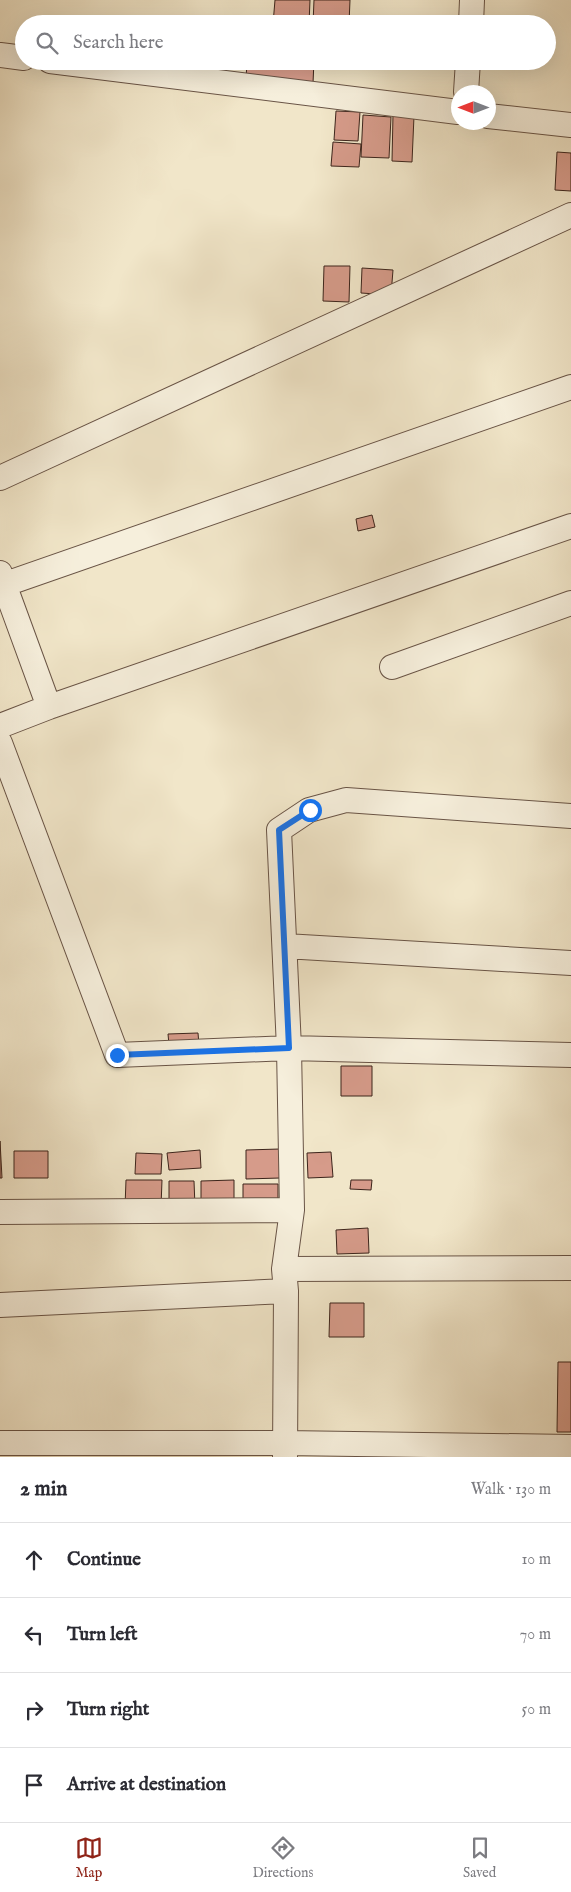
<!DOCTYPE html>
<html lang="en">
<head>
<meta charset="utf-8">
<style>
  body { margin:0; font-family:"IM FELL English",serif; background:#f7f7f7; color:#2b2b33 }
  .compass { position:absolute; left:451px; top:85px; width:45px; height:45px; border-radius:50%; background:#fff; box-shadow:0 5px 20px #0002; rotate:270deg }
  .stop { position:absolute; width:15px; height:15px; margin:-11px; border:4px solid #1a73e8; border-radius:50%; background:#fff }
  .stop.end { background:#1a73e8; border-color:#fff; box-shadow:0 1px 5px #0008 }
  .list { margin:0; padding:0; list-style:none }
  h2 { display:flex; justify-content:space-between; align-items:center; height:65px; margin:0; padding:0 20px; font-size:21px }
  h2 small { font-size:16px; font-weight:400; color:#7c7c81 }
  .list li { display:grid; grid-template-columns:32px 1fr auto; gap:15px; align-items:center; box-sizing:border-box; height:75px; padding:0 20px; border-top:1px solid #e1e1e2 }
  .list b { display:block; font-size:19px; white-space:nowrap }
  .list em { font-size:16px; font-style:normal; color:#7c7c81 }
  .icon { flex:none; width:28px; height:28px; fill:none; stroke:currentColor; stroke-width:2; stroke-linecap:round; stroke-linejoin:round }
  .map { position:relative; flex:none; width:571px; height:1457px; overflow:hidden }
  .search { position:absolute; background:#fff; box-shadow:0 5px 20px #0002; left:15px; right:15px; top:15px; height:55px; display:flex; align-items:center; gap:12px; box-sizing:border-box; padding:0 18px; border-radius:28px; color:#7c7c81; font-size:19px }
  .sheet { height:365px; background:#fff }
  nav { display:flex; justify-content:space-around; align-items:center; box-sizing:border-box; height:70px; border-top:1px solid #e1e1e2; background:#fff; font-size:14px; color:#7c7c81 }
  nav a { display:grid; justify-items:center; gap:2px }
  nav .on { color:#8f2418 }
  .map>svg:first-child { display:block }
  .building { fill:#d69b8a; stroke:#3c241b }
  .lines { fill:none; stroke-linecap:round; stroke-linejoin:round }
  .street-casing { stroke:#695446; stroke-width:26 }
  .street { stroke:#f6efdc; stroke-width:24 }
  .route { stroke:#1a73e8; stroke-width:6 }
</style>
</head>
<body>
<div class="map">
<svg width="571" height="1457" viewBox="0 0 571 1457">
  <rect width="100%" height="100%" fill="#f1e6c9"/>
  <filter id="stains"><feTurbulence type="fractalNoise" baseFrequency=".004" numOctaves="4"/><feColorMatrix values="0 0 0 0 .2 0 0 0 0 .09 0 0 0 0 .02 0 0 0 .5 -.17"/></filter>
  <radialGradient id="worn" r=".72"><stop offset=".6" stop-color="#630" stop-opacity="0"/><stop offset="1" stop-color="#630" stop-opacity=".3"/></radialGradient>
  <path class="building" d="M275 0H310L309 24H273Z
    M314 0H350L349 24H313Z
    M247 61H314L313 83 246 79Z
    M336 111 360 112 358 141 334 140Z
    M363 115 391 117 389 158 361 157Z
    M393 115 414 116 412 162 392 161Z
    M333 142 361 144 359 167 331 166Z
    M557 152 571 153V191L555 190Z
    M324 266H350L349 302 323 301Z
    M362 268 393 270 391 295 361 293Z
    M372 515 375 527 358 531 356 519Z
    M198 1033 199 1045H169L168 1034Z
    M341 1066H372V1096H341Z
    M0 1141 2 1178H0Z
    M280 1149V1178L246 1179V1150Z
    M200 1150 201 1168 169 1170 167 1153Z
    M14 1151H48V1178H14Z
    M331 1152 333 1177 308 1178 307 1153Z
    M136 1153 162 1154 161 1174H135Z
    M126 1180H162L161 1207H125Z
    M234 1180V1208H201V1181Z
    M351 1180H372L371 1190 350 1189Z
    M169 1181H194L195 1207H169Z
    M243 1184H278V1206H243Z
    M368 1228 369 1253 337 1254 336 1230Z
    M330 1303H364V1337H329Z
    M558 1362H571V1432H557Z"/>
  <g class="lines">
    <defs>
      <path id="street" d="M471 24 472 0
        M0 55 24 58
        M50 61 458 112
        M466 92 468 61
        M488 116 571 125
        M0 478 571 215
        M0 573 49 707
        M0 586 571 387
        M392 667 571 603
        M0 726 49 707 571 526
        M0 743 117 1055 289 1048 571 1055
        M285 946 571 963
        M0 1212 292 1210
        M284 1269 571 1268
        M0 1305 286 1291
        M0 1443H285L571 1447
        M285 1457 286 1291 284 1269 292 1210 289 1048 279 830 309 810 346 800 571 816"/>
    </defs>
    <use href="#street" class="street-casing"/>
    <use href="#street" class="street"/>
  </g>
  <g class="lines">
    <path class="route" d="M117 1055 289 1048 279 830 310 810"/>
  </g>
  <rect width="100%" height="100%" filter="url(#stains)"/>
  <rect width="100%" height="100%" fill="url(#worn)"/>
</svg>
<svg class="compass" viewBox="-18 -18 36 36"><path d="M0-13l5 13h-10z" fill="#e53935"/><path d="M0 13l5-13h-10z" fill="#7c7c81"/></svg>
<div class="stop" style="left:310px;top:810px"></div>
<div class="stop end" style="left:117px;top:1055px"></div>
<div class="search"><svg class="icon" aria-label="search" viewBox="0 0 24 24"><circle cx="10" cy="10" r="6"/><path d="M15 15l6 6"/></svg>Search here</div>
</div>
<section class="sheet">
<h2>2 min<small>Walk · 130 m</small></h2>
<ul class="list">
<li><svg class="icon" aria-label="ahead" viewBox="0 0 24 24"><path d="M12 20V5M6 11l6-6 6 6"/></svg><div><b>Continue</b></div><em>10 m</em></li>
<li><svg class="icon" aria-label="left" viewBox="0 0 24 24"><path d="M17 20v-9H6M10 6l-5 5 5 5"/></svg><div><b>Turn left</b></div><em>70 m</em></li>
<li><svg class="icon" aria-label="right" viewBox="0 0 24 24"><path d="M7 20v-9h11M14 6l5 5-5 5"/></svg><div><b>Turn right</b></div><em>50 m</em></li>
<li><svg class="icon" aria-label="arrive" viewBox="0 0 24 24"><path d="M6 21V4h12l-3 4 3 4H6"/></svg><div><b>Arrive at destination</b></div></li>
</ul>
</section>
<nav>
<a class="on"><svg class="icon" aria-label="map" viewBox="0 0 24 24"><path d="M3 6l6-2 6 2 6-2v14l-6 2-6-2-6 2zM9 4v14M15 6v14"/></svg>Map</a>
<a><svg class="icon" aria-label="directions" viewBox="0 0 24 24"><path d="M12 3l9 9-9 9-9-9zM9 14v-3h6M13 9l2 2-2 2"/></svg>Directions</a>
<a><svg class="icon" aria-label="saved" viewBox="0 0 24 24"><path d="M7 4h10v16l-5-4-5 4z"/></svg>Saved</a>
</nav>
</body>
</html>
